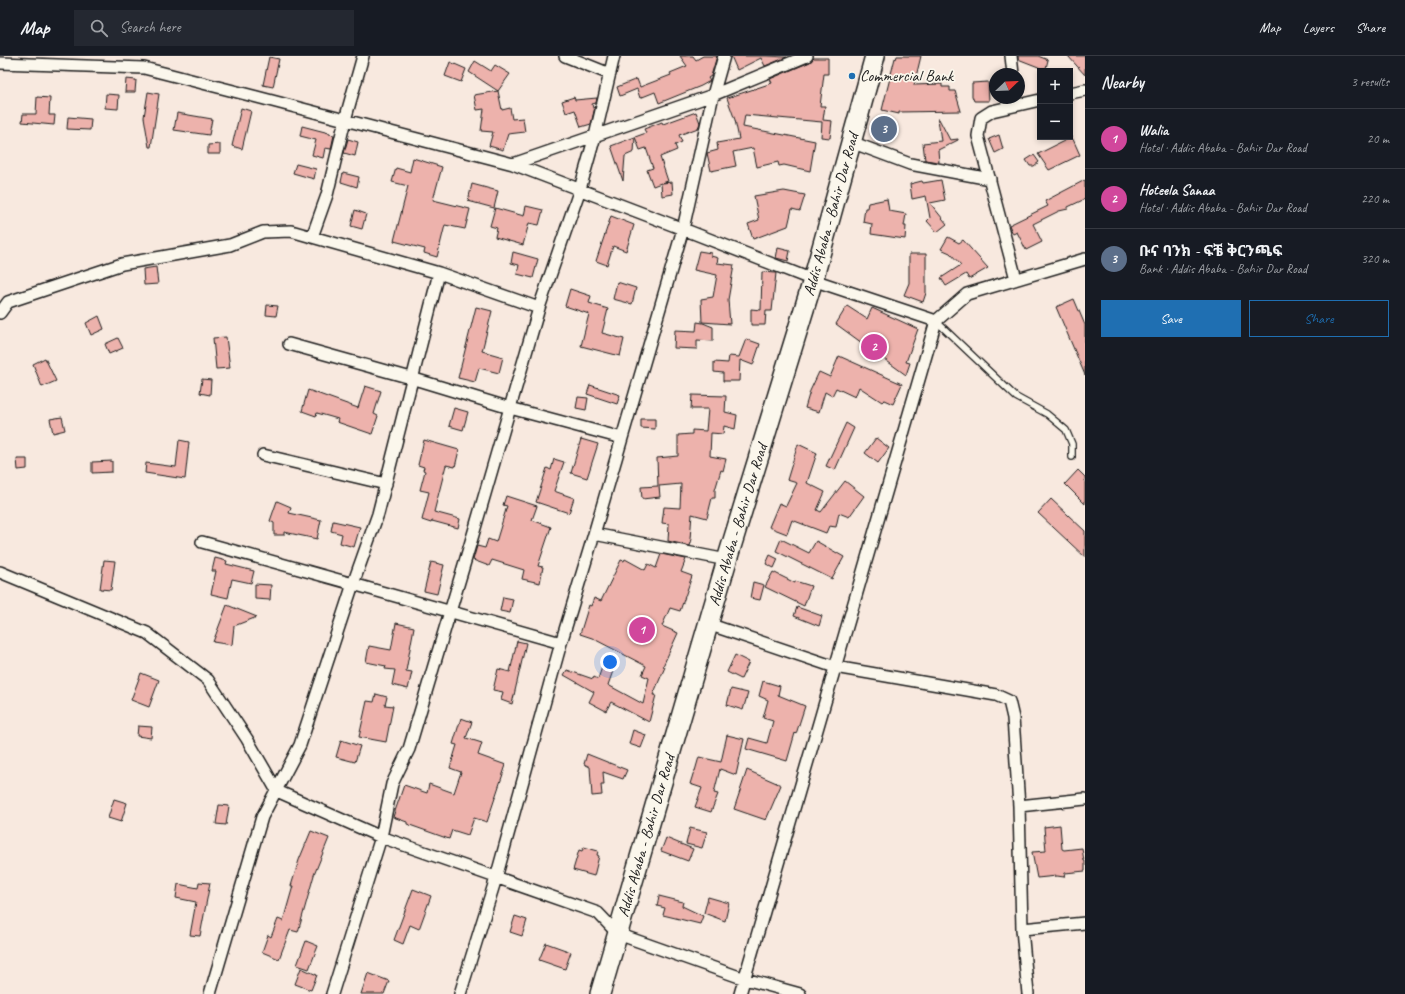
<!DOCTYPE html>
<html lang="en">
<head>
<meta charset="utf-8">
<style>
  body { margin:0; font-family:Caveat,"Noto Sans Ethiopic",sans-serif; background:#242831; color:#f1f3f6 }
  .controls { position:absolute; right:12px; top:12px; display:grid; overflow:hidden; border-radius:0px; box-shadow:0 2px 6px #0003 }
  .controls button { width:36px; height:36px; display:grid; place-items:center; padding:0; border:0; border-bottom:1px solid #363941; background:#171b24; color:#f1f3f6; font:20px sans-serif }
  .compass { position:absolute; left:989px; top:12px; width:36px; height:36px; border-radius:50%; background:#171b24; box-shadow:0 2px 6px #0003; rotate:67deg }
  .you { position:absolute; left:610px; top:606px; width:14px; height:14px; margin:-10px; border:3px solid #fff; border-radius:50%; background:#1a73e8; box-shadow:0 0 0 6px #1a73e833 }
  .badge { display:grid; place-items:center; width:26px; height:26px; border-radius:50%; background:#1f6fb2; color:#fff; font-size:13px; font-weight:700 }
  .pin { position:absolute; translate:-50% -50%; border:2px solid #fff; box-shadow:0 1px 4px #0006 }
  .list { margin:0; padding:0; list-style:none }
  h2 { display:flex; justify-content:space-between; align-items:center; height:52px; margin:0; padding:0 16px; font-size:17px }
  h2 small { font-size:13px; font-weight:400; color:#9ea1a6 }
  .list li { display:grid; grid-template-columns:26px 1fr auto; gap:12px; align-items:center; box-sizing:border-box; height:60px; padding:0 16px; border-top:1px solid #363941 }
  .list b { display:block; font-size:15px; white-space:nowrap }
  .list p { margin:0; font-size:13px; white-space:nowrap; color:#9ea1a6 }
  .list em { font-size:13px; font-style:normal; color:#9ea1a6 }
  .actions { display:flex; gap:8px; padding:12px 16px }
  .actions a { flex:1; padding:9px 0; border:1px solid #1f6fb2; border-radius:0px; text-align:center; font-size:14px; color:#1f6fb2 }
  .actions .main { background:#1f6fb2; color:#fff }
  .icon { flex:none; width:22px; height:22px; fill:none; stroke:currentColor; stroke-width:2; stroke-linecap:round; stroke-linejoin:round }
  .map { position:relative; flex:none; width:1085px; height:938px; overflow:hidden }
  header { display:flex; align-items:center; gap:24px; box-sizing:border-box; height:56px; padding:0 20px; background:#171b24; border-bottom:1px solid #363941 }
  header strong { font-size:19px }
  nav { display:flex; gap:22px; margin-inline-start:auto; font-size:14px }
  .search { width:280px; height:36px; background:#242831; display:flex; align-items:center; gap:10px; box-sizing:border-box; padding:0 14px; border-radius:0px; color:#9ea1a6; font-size:15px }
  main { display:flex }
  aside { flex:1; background:#171b24 }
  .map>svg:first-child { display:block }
  .building { fill:#edb2ac; stroke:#1c1c1c }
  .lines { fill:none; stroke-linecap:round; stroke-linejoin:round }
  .service-casing { stroke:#1c1c1c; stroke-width:8 }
  .minor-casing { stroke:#1c1c1c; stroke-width:14 }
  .trunk-casing { stroke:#1c1c1c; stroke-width:22 }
  .service { stroke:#fbf7ec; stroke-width:5.5 }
  .minor { stroke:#fbf7ec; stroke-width:11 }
  .trunk { stroke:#fbf7ec; stroke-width:19 }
  .poi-dot { fill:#1f6fb2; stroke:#fbf7ec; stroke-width:1.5 }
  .labels { text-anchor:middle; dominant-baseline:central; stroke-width:3.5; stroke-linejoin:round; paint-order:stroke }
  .poi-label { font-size:16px; fill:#1c1c1c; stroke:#fbf7ec; text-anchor:start }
  .street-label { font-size:16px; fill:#1c1c1c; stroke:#fbf7ec }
</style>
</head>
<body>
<header>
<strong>Map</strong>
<div class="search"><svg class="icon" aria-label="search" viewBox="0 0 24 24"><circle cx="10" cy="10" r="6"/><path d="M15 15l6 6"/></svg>Search here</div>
<nav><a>Map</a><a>Layers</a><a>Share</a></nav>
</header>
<main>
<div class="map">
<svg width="1085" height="938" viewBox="0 0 1085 938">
  <rect width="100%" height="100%" fill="#f8e9df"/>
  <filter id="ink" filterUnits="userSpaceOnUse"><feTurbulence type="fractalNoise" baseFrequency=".025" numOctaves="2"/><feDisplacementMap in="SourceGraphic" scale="8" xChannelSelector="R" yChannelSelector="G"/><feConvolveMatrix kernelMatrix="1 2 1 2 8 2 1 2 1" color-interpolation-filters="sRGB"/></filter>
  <g filter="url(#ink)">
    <path class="building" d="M680 0H693L696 4 703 0H717L711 20 708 22 710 25 701 30 659 47 655 36 640 42 637 33 620 40 617 31 637 23 640 31 671 19 670 17 687 10Z
      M731 0H766L787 1 765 10 761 2 737 14Z
      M897 0H921L914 29 942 28V31H950V35H955L961 55 899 56V58L882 54 895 2 896 3Z
      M1018 0H1038L1048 4 1046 12H1041L1018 3Z
      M1068 0H1085V19Z
      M269 1 279 3 273 31 263 29Z
      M814 2H828V18H824L820 50H825L823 64 832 65 830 82 821 81 822 66 745 59 743 71 815 85 810 115 784 109 779 110 778 106 757 111 753 92 733 96 736 110 711 115 707 97 718 94 717 87 739 83 735 64 727 42 772 27 770 23 810 6Z
      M475 5 491 15 495 9 510 18 498 35 502 54 510 52 512 63 523 62 525 76 508 78 503 94 489 90 493 76 481 75 484 53 477 54 474 39 498 35 469 16Z
      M450 6 466 13 461 26 445 20Z
      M126 23 136 24 135 36H125Z
      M988 26 989 45H974L972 40V27Z
      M148 36 159 38 151 91H149L144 61Z
      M106 38 119 39 118 53 105 52Z
      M37 41 50 42 49 59H55L54 69 22 66 23 58H36Z
      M574 41 575 44 597 42 596 47 592 48 593 52 595 51 591 68 581 71 575 54 566 57 562 45Z
      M241 52 251 55 242 93 232 90Z
      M696 56 700 67 698 72 679 79 682 86 675 89 677 94 660 101 668 125 662 127 672 126 673 138 662 140 661 127 653 130 647 114 653 112 646 92 640 94 635 81 646 77 644 73 662 66 663 68Z
      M177 57 212 63 209 79 174 74Z
      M68 61 91 63 90 74 67 73Z
      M938 63H939L950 84 958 83V84L938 94 939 106H938L925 104 923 87 941 85Z
      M302 70 329 77V78L334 79 331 93 325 92 323 102 312 99 316 84 300 80Z
      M999 79 1003 93 995 97 989 83Z
      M635 81 634 96 625 100 623 125 611 90Z
      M1072 81 1080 99 1049 114 1038 98Z
      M348 83 358 86 355 100 344 97Z
      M220 88V98H208V89Z
      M1034 99 1039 106 1034 110H1030L1026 104Z
      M413 102 442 111 433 144 470 153 465 173 445 169 437 201 424 197 425 193 394 185 408 130 392 126 396 112 410 116Z
      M296 108 316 113 314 123 293 117Z
      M343 117 359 121 357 131 341 126Z
      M941 124 945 144 930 147 947 168 937 176 927 165 930 162 926 140 912 143 910 128 922 125 923 127Z
      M1085 124V143L1068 151V153L1059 155 1033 168 1042 186 1026 194 1017 176 1013 178 1009 169 1048 150 1045 145Z
      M472 128 498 135 494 152 468 145Z
      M784 135 805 139 800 155 792 153 788 170 753 183 748 168 759 164 754 140Z
      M887 143 889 155 906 158 904 170H906L905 183 871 178 872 168 863 166 865 152H867L868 147Z
      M526 150 543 154 539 169 529 167 523 189 495 181 497 172 490 170 495 152 524 160Z
      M355 154 366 158 362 173 351 170Z
      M611 160 634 169 626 195 613 190 607 209 596 205Z
      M948 181 959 187 963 184 988 212 969 223 966 218 946 230 941 222 961 209 950 197 941 193Z
      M778 192 790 195 788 205 776 202Z
      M699 195 711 197V200L718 202 717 207 734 209 728 244 730 268 702 266 701 243 713 241 717 219 694 214Z
      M513 196 538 203 533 222 517 218 519 209 511 207Z
      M909 198H926V237L923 246 904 239 909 227Z
      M156 211 158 228 144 229 143 213Z
      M762 216 776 217 772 255H766L765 269H751V253L761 254Z
      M617 226 636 232 632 248 613 243Z
      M570 233 591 240 589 247 608 253 602 277 624 283 620 300 581 290 589 258 565 250Z
      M1074 243 1085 269V319L1056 251Z
      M267 249 278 250 276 260 266 259Z
      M847 250 867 263 872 252 918 273 906 306 910 307 906 319 836 268Z
      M476 251 492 255 482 295 503 301 499 317 479 312 475 326 458 322Z
      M99 260 104 273 91 279 86 267Z
      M697 266 703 267 713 271V285L697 284V293L674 292 675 274 696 275Z
      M226 281 230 312 216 313 213 282Z
      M118 282 123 292 109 298 105 288Z
      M746 283 760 288 753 309 740 304 739 325H723V317L714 316V306L728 307 729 300 739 301Z
      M839 300 902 328 893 348 884 344 882 346 859 331 855 341 836 332 832 340 825 336 819 356 805 352 810 335 819 316 830 321Z
      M45 302 56 325 42 331 33 308Z
      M202 323 211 324 210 339 200 337Z
      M590 329 620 339 617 348 587 338Z
      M365 330 381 335 374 358 378 360 372 378 337 366 338 363 317 357 316 360 302 355 308 334 358 352Z
      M692 339 726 340 725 356 737 359 735 373 724 370 723 378 711 377 710 400 726 403 723 415 721 414 715 434V442H712L707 462 692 458 690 483H692L690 490 668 485 669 468 662 467 664 451 680 452 681 428 659 430 660 441 642 443 641 431 658 430 657 402 678 400V379L692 378V374L706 375 708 353H691Z
      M578 341 588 342 586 354 576 352Z
      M454 352 468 356 463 374 449 370Z
      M62 361 65 374 53 377 50 363Z
      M641 363H655V373L641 372Z
      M846 367 854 372 835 414 826 410Z
      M876 382 889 392 878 407 865 397Z
      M581 383 598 388 587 422 571 417Z
      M179 384 189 386 185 423 145 417 146 407 176 411Z
      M424 384 459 394 455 411 446 409 434 456 460 463 458 472 432 465 431 467 422 464 429 436 420 434 425 415 423 414 424 411 418 409Z
      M798 388 817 397 807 427 825 436 817 454 821 456 845 425 864 440 849 461 839 457 836 471 829 470 826 477 792 464 787 478 769 471 779 447 786 450 797 427 787 424Z
      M17 403H27V413L18 414Z
      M554 403 564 406 554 435 574 442 569 457 536 446 547 412 551 414Z
      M112 405V416L92 417V406Z
      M1078 414 1085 421V448L1065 428Z
      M506 440 537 450 532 464 551 471 538 510 543 511 540 527 522 523 524 514 492 504 489 510 473 504 477 490 485 492 488 483 496 486 507 450 503 449Z
      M1051 443 1085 475V501L1038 457Z
      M277 445 291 451 289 457 321 464 317 483 284 476V479H274V467L270 465Z
      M333 465 360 471 354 491 340 487 342 478 331 475Z
      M781 483 809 497 816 485 844 501 832 523 776 495Z
      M661 498 686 503 681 516 692 520 680 555 670 552 662 570 678 577 663 610 665 611 653 639H656L649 666 611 646 606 655 589 646 594 636 564 619 567 614 593 623 594 621 598 623 602 611 613 615 608 629 643 648 649 622 642 619 646 610 592 582 580 578 589 549 591 550 594 542 601 545 621 504 624 505 625 503 645 514 648 508 656 512Z
      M770 499 778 503 774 512 766 508Z
      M215 502 227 505 226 508 254 515 251 527 232 523 228 542 211 538 216 515H212Z
      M104 504 115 505 111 534 100 533Z
      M431 506 444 509 437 538 424 535Z
      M773 516 795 527V525L811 530 804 550 765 531Z
      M753 526 764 529 760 544 750 542Z
      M255 528 271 529 270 544 255 543Z
      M503 541 513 543 510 557 500 555Z
      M227 549 257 561 234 570 232 589 213 586Z
      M797 551 822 560 819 570 794 560Z
      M396 567 414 571 406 615 412 616 408 633 392 629 395 614 385 613 386 610 366 606 369 590 391 594Z
      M517 585 526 587 512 648 501 644 503 636 493 634 498 613 510 616Z
      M735 599 749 606 741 623 727 616Z
      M141 617 159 624 149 651 131 644Z
      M763 625 780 630 778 639 805 650 796 678 795 677 787 705 746 693 749 682 767 687 773 665 763 662 768 644 759 640Z
      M731 633 748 637 743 654 727 649Z
      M376 638 387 641 385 649 393 650 386 686 359 681 367 645 374 646Z
      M461 662 472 666 466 682 482 687 478 699 506 709 487 766 474 762 468 779 452 774 449 783 407 768V766L393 761 404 729 427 737 429 728 454 737 461 716 450 712 457 689 453 688Z
      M138 670 152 671 151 682 137 680Z
      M633 674 646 679 641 692 629 688Z
      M727 679 744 683 736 719 720 713 714 737 718 738 711 756 695 751 702 732 690 728 694 715H695L699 701 721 706Z
      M341 684 360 690 355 706 336 701Z
      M587 698 627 714 623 723 603 716 604 729H601L602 739 592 740 590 711 584 708Z
      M747 714 781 729 766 764 734 753Z
      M114 743 127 747 121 766 108 762Z
      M219 749 229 750 226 769 216 768Z
      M1060 769 1062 793 1064 794 1082 792 1084 805H1085V815L1065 817 1064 821 1057 820 1037 822 1032 796 1046 795 1044 771Z
      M690 772 707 776 702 792 686 788Z
      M311 775 329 782 314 819 298 876 290 874 279 903 262 896 268 879 271 881 278 863 283 865 293 830H291L299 804Z
      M666 782 693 793 688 805 661 795Z
      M584 791 598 795 597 799 599 800 594 820 573 814 579 794 582 795Z
      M199 826 210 827 200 880 190 879 196 846 176 842 178 828 198 832Z
      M413 833 431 840 419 873 410 869 403 888 394 884Z
      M659 840 683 846 682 850 703 860 700 868 663 859 665 852 657 850Z
      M708 841 729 847 725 865 704 857Z
      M515 860 527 864 522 880 510 876Z
      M306 885 318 890 309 913 297 909Z
      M546 887 571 896 565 913 539 904Z
      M301 912 317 919 311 934 295 928Z
      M368 917 389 925 384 938H361Z"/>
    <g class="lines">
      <defs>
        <path id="service" d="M936 265 1016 341 1047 358 1066 374 1072 388V401"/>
        <path id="minor" d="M565 0 610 18
          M1011 0 1013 18
          M0 7 144 12 257 41 513 108 683 173 813 224 936 265 967 238 1085 203
          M1070 37 1085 34
          M851 86 910 108 990 123
          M513 108 713 39 807 0
          M312 181 327 139 345 64 363 0
          M1016 223 978 80 981 62 992 55 1040 44
          M0 257 8 246 122 208 230 189 263 176 291 175 439 217 539 252
          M289 288 411 322 510 352 622 382
          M263 399 386 428
          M594 478 727 504
          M202 486 353 528 561 587
          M0 516 147 577 208 624 247 683 277 735 381 781 598 857 618 878 745 923 800 938
          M708 568 835 611 996 639 1009 645 1013 662 1019 750 1022 873 1028 938
          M1019 750 1085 743
          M1022 873 1085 867
          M210 938 262 761 300 689 353 528 378 458 439 217
          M332 938 381 781 392 728 409 693 475 472 539 252 580 133 595 80 614 0
          M460 938 496 822 561 587 594 478 683 173 713 39 724 0
          M740 938 936 265"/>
        <g id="trunk">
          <path id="s1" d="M600 938 727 504 813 224 875 0"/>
        </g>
      </defs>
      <use href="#service" class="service-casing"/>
      <use href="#minor" class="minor-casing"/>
      <use href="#trunk" class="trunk-casing"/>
      <use href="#service" class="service"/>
      <use href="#minor" class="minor"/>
      <use href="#trunk" class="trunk"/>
    </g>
  </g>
  <circle class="poi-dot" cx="852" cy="20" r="4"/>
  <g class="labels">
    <g class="poi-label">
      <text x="860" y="20">Commercial Bank</text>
    </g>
    <g class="street-label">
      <text stroke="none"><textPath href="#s1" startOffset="813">Addis Ababa - Bahir Dar Road</textPath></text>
      <text stroke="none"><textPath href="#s1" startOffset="489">Addis Ababa - Bahir Dar Road</textPath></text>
      <text stroke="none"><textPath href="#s1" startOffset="165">Addis Ababa - Bahir Dar Road</textPath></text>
    </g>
  </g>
</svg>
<div class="controls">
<button>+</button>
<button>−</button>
</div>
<svg class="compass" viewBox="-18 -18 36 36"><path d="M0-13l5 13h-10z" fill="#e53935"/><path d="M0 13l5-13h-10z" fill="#9ea1a6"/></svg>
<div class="you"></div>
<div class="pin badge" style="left:642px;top:574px;background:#d1479c">1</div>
<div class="pin badge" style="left:874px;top:291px;background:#d1479c">2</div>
<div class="pin badge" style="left:884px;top:73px;background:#5c6f8a">3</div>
</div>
<aside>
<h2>Nearby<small>3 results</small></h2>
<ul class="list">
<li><span class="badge" style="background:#d1479c">1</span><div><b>Walia</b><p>Hotel · Addis Ababa - Bahir Dar Road</p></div><em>20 m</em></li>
<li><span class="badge" style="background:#d1479c">2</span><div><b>Hoteela Sanaa</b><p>Hotel · Addis Ababa - Bahir Dar Road</p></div><em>220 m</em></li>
<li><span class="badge" style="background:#5c6f8a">3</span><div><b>ቡና ባንክ - ፍቼ ቅርንጫፍ</b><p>Bank · Addis Ababa - Bahir Dar Road</p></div><em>320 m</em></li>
</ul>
<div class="actions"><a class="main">Save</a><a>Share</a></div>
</aside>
</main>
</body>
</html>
